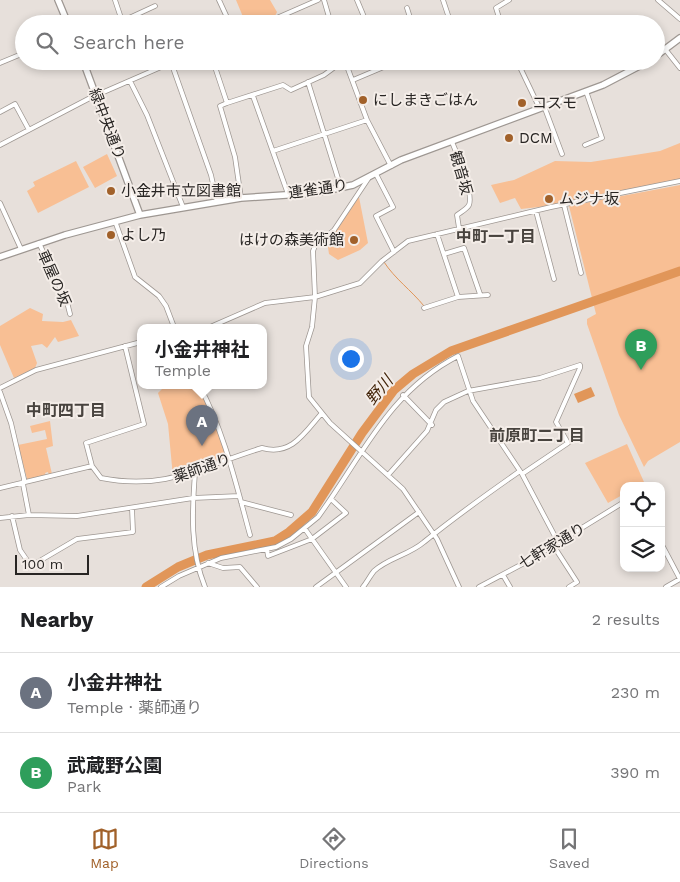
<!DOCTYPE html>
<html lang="en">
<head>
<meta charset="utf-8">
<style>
  body { margin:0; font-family:"Work Sans","Noto Sans JP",sans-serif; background:#f2f2f2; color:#202124 }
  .controls { position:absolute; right:15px; bottom:15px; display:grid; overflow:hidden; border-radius:10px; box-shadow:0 2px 8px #0003 }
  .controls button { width:45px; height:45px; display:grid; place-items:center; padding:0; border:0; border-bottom:1px solid #e0e0e0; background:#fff; color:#202124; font:25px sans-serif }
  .scale { position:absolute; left:15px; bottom:12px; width:74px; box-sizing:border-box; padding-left:5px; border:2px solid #282523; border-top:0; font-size:14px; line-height:18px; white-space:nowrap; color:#282523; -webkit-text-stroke:4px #f4ede8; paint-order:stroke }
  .you { position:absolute; left:350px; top:358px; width:18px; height:18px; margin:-12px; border:4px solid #fff; border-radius:50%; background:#1a73e8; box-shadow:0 0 0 8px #1a73e833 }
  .badge { display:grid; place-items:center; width:32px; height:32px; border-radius:50%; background:#a1612a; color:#fff; font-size:16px; font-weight:700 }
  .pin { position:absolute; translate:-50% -41px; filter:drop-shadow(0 1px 2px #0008) }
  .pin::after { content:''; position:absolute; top:26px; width:18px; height:15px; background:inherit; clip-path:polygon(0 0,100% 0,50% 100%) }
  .popup { position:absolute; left:137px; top:324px; width:130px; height:65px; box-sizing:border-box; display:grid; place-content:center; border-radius:10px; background:#fff; filter:drop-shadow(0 1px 4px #0005); font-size:16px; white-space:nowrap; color:#757577 }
  .popup b { font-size:19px; color:#202124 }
  .popup::after { content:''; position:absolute; left:50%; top:100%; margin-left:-10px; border:10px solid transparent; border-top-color:#fff }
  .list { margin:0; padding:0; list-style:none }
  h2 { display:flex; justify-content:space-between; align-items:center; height:65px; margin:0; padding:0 20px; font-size:21px }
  h2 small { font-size:16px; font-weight:400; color:#757577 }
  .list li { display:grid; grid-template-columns:32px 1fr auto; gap:15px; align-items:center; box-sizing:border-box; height:80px; padding:0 20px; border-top:1px solid #e0e0e0 }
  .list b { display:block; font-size:19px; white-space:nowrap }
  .list p { margin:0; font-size:16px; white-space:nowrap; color:#757577 }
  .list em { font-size:16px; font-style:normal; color:#757577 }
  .icon { flex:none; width:28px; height:28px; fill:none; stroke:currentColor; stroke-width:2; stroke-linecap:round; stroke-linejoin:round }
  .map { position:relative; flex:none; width:680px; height:587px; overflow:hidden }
  .search { position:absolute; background:#fff; box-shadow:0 2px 8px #0003; left:15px; right:15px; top:15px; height:55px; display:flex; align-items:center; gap:12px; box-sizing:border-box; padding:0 18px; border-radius:28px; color:#757577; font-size:19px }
  .sheet { height:225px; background:#fff }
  nav { display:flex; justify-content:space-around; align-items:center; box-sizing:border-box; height:70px; border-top:1px solid #e0e0e0; background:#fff; font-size:14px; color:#757577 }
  nav a { display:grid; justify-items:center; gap:2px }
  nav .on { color:#a1612a }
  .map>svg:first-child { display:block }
  .green { fill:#f8bf94 }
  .water { fill:#e19659 }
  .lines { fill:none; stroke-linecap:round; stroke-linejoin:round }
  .stream { stroke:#e19659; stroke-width:1 }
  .river { stroke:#e19659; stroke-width:9 }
  .street-casing { stroke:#9e9792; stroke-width:5.5 }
  .secondary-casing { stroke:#9e9792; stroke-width:8 }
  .street { stroke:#fff; stroke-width:4 }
  .secondary { stroke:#fff; stroke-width:5.5 }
  .poi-dot { fill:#a1612a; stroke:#f4ede8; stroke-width:2 }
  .labels { text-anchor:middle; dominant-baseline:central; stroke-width:4; stroke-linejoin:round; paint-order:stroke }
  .poi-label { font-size:15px; fill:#282523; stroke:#f4ede8; text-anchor:start }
  .street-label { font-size:15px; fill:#282523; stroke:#f4ede8 }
  .neighbourhood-label { font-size:16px; font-weight:bold; fill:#48433e; stroke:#f4ede8 }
  .water-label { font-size:16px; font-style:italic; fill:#43250a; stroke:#f4ede8 }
</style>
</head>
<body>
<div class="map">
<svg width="680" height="587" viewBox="0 0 680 587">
  <rect width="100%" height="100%" fill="#e7e0db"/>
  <path class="green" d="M236 0H270L277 12 275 16 258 24H246Z
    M680 143V180L548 206 521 209 515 198 500 203 491 185 514 180 555 161 591 162 660 151Z
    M107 154 117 176 95 188 83 167Z
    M76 161 89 187 38 213 27 191 35 186 33 182Z
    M680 185V442L648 461 644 467 619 415 587 324V319L596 314 569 206Z
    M359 197 368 243 360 250 338 260 329 254 327 241Z
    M30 308 43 314 42 321 63 322 71 320 79 336 58 342 55 337 47 348 42 344 31 346 37 363 35 368 14 378 0 345V326Z
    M166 385H197L211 413 227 458 210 466 173 477 168 424 158 393Z
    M50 421 53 446 46 448 52 474 49 475 48 472 45 473 46 476 27 479 18 445 47 439 45 430 32 433 30 426Z
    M627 444 644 482 638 486H624V494L608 503 585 463Z"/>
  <path class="water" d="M591 387 595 396 578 403 574 394Z"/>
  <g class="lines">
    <path class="stream" d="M384 262C395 279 411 290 424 306"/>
    <path class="river" d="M146 587 178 567 207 555 275 541 289 532 312 512 362 433 394 390 413 374 451 351 680 271"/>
    <defs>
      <path id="street" d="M115 0 122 21
        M219 0 230 24
        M324 0 331 24
        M357 0 367 24
        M443 0 451 24
        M658 0 680 19
        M407 8 412 24
        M116 24 155 6
        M263 24 318 0
        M396 24 410 17
        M501 24 496 8 509 0
        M665 49 680 68
        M213 61 227 103 220 106 235 157 241 198
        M345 61 367 120 391 166
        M423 61 425 66 437 61
        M517 61 539 107
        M171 62 211 175 217 202
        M0 63 24 53
        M353 80 398 61
        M130 81 147 115 183 207
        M308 82 341 188
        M253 96 288 194
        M227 103 283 85 291 90 324 75 343 61
        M544 106 562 154
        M0 112 15 104 29 130
        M452 142C457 154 474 193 469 205 467 209 461 212 457 215L459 228
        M0 145 90 98 175 61
        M585 145 602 138 586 91
        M273 151 367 120
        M376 174 393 207 376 216 394 252
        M368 179 334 230 315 246 313 251 315 297 312 327 306 346 309 397 330 423 403 489 437 539 459 587
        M0 203 21 249
        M564 205 581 273
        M536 211 554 279
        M115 221 135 277 159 296 166 306 174 327
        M39 243 67 302 70 314
        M444 254 464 248 480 294
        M458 297 488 295
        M424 308 458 297 437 234
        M210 327 265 303 315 297 360 283 382 261 408 241 551 207 680 181
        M199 385C224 431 236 484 250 535
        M0 388 36 370 141 342
        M0 392 11 423 24 479 23 484 29 515
        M403 395 432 425
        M92 466 86 443 144 424 125 346
        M195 473C192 512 190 550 205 587
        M388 475 427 431 436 410 444 402 468 391 540 378 580 365V368L556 422 568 443 522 474
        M0 488 92 466 101 478C167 491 202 466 262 448 291 456 304 434 321 414
        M241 502 291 515
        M12 516 20 550 31 566 77 539 133 532 132 508
        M0 518 29 515 77 516 193 498 239 496
        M305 529 346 587
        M661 543 680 579
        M553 545 577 582 569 587
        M267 550 268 556 312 539 346 513 331 499
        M208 563 223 568 240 567 257 587
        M503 575 510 587
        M161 587 179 576 221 558 276 547 291 539 318 517C362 457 388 392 458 356L473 401 522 474 558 542
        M316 587 419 512
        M363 587C367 582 370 576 374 571 388 558 409 555 424 542 455 517 487 494 520 471
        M479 587 528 561 624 502
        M666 587 680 579"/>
      <path id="secondary" d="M58 0 68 24
        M656 56 680 38
        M83 61 140 215
        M0 257 65 235 140 215 241 198 315 193 353 185 401 160 603 85 649 61"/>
    </defs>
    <use href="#street" class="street-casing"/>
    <use href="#secondary" class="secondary-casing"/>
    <use href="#street" class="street"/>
    <use href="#secondary" class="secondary"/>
  </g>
  <g class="poi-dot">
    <circle cx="363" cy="100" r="5"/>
    <circle cx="522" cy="103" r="5"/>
    <circle cx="509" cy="138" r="5"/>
    <circle cx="111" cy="191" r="5"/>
    <circle cx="549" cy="199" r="5"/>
    <circle cx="111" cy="235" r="5"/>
    <circle cx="354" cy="240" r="5"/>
  </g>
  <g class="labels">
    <g class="poi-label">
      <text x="373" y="100">にしまきごはん</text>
      <text x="532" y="103">コスモ</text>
      <text x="519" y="138">DCM</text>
      <text x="121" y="191">小金井市立図書館</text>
      <text x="559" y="199">ムジナ坂</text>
      <text x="121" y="235">よし乃</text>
      <text x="344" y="240" text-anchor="end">はけの森美術館</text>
    </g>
    <g class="street-label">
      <text transform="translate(107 124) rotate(69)">緑中央通り</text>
      <text transform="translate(461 173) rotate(74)">観音坂</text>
      <text transform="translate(318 189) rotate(-8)">連雀通り</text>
      <text transform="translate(54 278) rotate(66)">車屋の坂</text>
      <text transform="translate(202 468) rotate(-19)">薬師通り</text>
      <text transform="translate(552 546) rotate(-31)">七軒家通り</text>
    </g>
    <g class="neighbourhood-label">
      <text x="496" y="236">中町一丁目</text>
      <text x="66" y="410">中町四丁目</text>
      <text x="537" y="435">前原町二丁目</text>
    </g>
    <g class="water-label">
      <text transform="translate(379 390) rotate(-50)">野川</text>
    </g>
  </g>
</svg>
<div class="controls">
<button><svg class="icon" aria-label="locate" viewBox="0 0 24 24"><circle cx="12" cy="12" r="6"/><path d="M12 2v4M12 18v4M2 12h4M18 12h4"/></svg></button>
<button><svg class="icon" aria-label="layers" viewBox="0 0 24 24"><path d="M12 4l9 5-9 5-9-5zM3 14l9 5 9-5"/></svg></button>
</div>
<div class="scale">100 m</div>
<div class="you"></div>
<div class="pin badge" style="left:202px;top:446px;background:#6b7280">A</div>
<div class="popup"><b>小金井神社</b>Temple</div>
<div class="pin badge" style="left:641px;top:370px;background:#2e9e5b">B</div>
<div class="search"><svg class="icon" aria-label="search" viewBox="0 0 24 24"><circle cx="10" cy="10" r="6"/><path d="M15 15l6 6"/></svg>Search here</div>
</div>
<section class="sheet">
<h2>Nearby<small>2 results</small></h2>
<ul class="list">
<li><span class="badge" style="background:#6b7280">A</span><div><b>小金井神社</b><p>Temple · 薬師通り</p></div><em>230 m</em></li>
<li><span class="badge" style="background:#2e9e5b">B</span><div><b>武蔵野公園</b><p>Park</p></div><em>390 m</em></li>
</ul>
</section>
<nav>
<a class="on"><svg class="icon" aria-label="map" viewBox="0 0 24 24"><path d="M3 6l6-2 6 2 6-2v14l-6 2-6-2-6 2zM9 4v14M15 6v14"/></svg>Map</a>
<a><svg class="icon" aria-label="directions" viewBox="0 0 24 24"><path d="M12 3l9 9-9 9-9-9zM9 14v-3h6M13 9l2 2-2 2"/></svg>Directions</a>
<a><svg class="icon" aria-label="saved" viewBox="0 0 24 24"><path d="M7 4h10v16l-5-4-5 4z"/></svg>Saved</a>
</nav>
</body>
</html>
